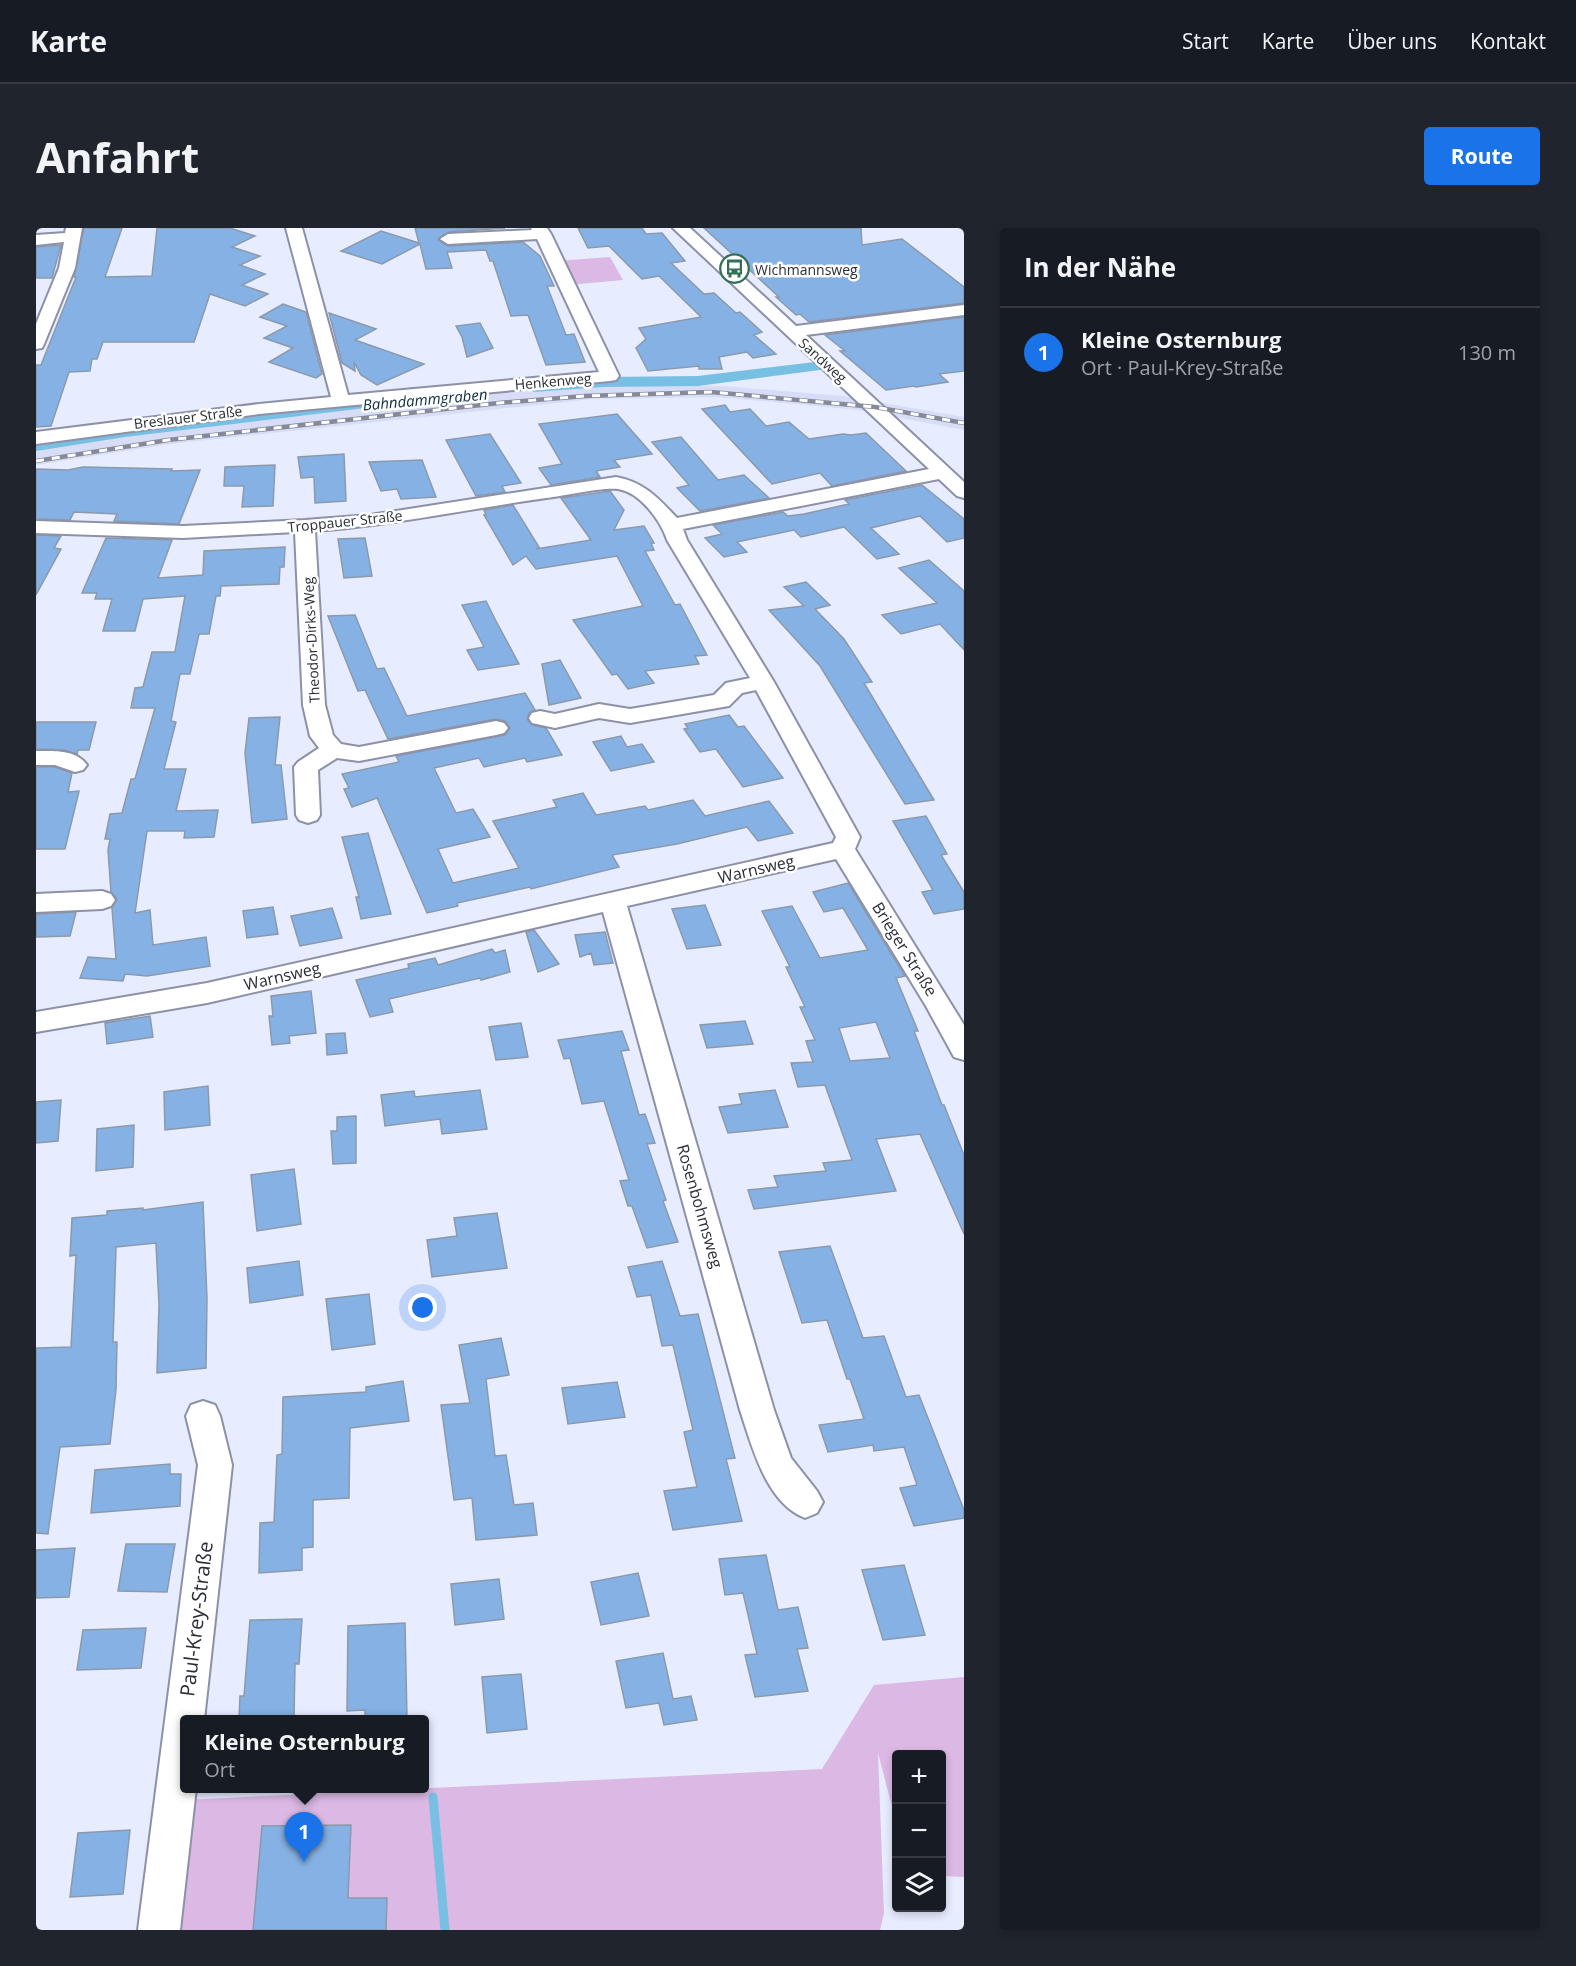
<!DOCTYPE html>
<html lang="de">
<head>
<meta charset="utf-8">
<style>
  body { margin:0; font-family:"Open Sans",sans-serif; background:#20242c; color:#f1f3f6 }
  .controls { position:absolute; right:18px; bottom:18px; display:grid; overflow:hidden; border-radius:6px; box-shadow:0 3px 9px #0003 }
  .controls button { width:54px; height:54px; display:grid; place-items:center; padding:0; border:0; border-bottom:2px solid #363941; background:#171b24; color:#f1f3f6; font:30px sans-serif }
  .you { position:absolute; left:387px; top:1080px; width:21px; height:21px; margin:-15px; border:4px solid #fff; border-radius:50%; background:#1a73e8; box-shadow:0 0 0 9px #1a73e833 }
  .badge { display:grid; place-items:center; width:39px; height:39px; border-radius:50%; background:#1a73e8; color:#fff; font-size:20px; font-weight:700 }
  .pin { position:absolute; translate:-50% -50px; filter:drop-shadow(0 2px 3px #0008) }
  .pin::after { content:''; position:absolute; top:32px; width:21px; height:18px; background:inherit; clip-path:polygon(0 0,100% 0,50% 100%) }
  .popup { position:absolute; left:144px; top:1487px; width:249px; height:78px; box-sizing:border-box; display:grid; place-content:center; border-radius:6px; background:#171b24; filter:drop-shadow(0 2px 4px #0005); font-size:20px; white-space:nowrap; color:#9ea1a6 }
  .popup b { font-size:22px; color:#f1f3f6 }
  .popup::after { content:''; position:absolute; left:50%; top:100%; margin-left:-12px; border:12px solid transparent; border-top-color:#171b24 }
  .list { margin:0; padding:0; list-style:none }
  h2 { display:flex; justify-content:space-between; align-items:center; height:78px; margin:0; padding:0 24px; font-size:26px }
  h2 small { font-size:20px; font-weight:400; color:#9ea1a6 }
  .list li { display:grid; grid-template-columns:39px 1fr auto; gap:18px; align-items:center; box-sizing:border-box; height:90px; padding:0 24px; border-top:2px solid #363941 }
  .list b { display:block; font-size:22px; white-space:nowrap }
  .list p { margin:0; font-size:20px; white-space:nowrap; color:#9ea1a6 }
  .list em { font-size:20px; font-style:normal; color:#9ea1a6 }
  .icon { flex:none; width:33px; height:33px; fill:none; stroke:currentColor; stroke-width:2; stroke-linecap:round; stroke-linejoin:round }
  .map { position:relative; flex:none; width:928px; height:1702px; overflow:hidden; border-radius:6px }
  header { display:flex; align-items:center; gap:36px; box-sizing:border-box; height:84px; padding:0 30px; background:#171b24; border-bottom:2px solid #363941 }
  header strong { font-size:28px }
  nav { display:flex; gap:33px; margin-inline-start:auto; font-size:21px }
  .intro { display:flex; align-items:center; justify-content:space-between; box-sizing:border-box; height:144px; padding:0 36px }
  h1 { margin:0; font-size:42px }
  .button { padding:15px 27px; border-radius:6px; background:#1a73e8; color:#fff; font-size:21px; font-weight:700 }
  main { display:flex; gap:36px; padding:0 36px }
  aside { flex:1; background:#171b24; border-radius:6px; box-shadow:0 3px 9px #0003 }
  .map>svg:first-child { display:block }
  .built { fill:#d7ddf6 }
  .green { fill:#dbb9e4 }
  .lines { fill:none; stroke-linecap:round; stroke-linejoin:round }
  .stream { stroke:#78c0e3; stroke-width:9 }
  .canal { fill:#78c0e3; fill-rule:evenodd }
  .building { fill:#86b1e4; stroke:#8a9aac; stroke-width:1.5; fill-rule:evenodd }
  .minor-casing { stroke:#8c91a7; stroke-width:4 }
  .minor { fill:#fff; fill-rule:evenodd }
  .rail-casing { stroke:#868997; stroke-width:4.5 }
  .rail { stroke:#fff; stroke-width:3; stroke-dasharray:8; stroke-linecap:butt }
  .labels { text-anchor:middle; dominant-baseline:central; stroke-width:5; stroke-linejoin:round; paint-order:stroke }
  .far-poi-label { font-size:14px; fill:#2b2d36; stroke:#fff; text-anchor:start }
  .far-street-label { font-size:14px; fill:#2b2d36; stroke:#fff }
  .far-water-label { font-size:15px; font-style:italic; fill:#0c2e3d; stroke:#fff }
  .street-label { font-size:16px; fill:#2b2d36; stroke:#fff }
  .near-street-label { font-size:20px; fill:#2b2d36; stroke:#fff }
</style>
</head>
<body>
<header>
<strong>Karte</strong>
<nav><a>Start</a><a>Karte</a><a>Über uns</a><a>Kontakt</a></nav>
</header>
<div class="intro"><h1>Anfahrt</h1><a class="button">Route</a></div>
<main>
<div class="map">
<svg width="928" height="1702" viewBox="0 0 928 1702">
  <rect width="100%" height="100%" fill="#e7ecff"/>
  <path class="built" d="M603 156 685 158 807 168 928 189V202L822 182 682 169 557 171 134 216 0 237V222L109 205 372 173 523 158Z"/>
  <path class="green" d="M574 29 587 52 532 57 521 33Z
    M928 1449V1649L906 1648V1526H861L860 1594 842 1525 848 1685 844 1702H109L128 1573 786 1541 838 1457Z"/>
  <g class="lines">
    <path class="stream" d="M397 1569 409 1702"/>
    <path class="canal" d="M779 134 784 136 787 139 784 142 662 158 567 159 498 164 490 159 498 154 567 149 662 148Z
      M348 169 356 174 354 177 89 209 0 223V213L89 199Z"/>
  </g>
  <path class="building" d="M48 0H86L69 49 116 48 121 0H194L219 8 196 19 224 28 204 37 229 46 206 57 232 66 209 78 174 66 158 114H67L61 131H56L54 143 33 144 15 198 0 199V137H5L40 49H38Z
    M379 0H469L412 4 402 12 412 18 487 14 504 28 518 58H511L530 107 538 106 549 134 510 137 492 87 475 88 457 33H454L450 22 411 24 416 40 390 41 384 16 346 36 305 23 345 3 383 15Z
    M542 0H606L610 6 626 5 649 33 635 35 668 66 678 65 700 85 704 84 726 104 718 107 740 126 717 130 711 124 683 129 686 141H663V138L612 143 600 120 610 111 603 100 665 89 623 48 606 51 573 18 552 20Z
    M668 0H825L826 17 866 11 928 59V75L773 94 764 86 760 87 740 69H743Z
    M25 17 16 50H0V19Z
    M247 76 270 84 286 146 280 150 233 134 257 120 228 110 251 98 224 89Z
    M293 85 340 101 319 112 388 136 341 157 325 147 318 134 319 143 306 135Z
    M928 89V143L903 146 912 154 880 159 878 158 850 162 804 123H809L789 107Z
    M444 95 457 120 431 129 426 109 420 98Z
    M689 177 694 184 714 181 730 198 753 194 773 211 807 206 815 207 830 205 870 243 796 258 784 245 736 256 666 181Z
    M581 186 616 226 578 232 584 239 560 243 564 249 515 257 503 240 526 236 503 196Z
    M454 206 485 255 466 258 469 264 440 268 410 212Z
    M645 209 682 252 708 247 733 270 664 283 641 260 653 257 616 214Z
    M308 226 310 273 279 275 278 249 265 250 262 229Z
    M386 232 400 269 365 271 361 261 345 263 333 234Z
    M239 237 237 278 206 279 208 258H188L189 239Z
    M47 239 136 241 135 243 164 242 143 296 78 293 81 286 38 284 34 292 0 291V241L32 242Z
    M886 257 928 291V310L911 314 884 288 835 300 863 326 841 331 808 299 765 309 758 302 701 314 711 324 688 329 669 310 686 306 677 297 747 284 752 288 768 286 813 276 809 272Z
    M574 263 588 282 578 302 608 298 618 315H615L618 322 609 323 639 377 644 376 671 427 659 428 663 436 609 443 618 455 592 461 581 446 576 447 537 392 607 378 581 328 500 341 490 328 477 337 448 287H450L448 282 477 277 503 319 500 321 555 312 525 270Z
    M0 307 25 308 18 320 25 321 0 367Z
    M70 310 136 312 122 350 167 347 168 323 249 319 248 339H244L243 356 185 358 184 368H180L173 406H163L154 446H144L135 493 140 494 128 541H150L140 583 182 582 178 609 148 610 149 603H111L99 685 114 682 117 717 170 709 174 738 111 748 89 746 87 753 44 750 52 729 80 731 76 680 81 671 75 664 72 622 74 611H69L74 586 86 585 95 551H99L119 480H95L99 460 107 459 116 424H139L149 368 107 371 99 403H67L76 371H59L61 365H46Z
    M329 310 336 348 308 350 302 311Z
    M893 332 928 363V422L904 396 865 406 846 387 901 375 863 340Z
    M770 354 794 377 779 381 808 411 836 454 828 455 898 572 869 576 784 438 733 382 768 378 748 359Z
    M450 373 460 393 483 436 442 442 431 422 448 419 426 377Z
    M319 387 341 441 348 440 371 488 489 465 499 482 494 484 491 491 496 497 510 500 526 527 491 534 489 530 448 539 443 530 398 540 420 585 437 581 454 609 402 621 417 655 483 640 457 593 521 579 517 572 547 565 560 587 609 578 612 582 657 572 669 588 733 573 757 605 722 613 711 599 641 616 576 627 583 639 495 661 494 659 421 675 422 678 391 685 341 570 316 579 308 561 313 560 306 546 363 534 360 528 469 507 474 500 469 493 460 491 352 511 329 462 322 463 292 388Z
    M524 432 545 470 513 477 506 436Z
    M693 487 702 499 708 498 747 550 707 559 680 521 664 524 648 501 652 500 649 496Z
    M244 489 239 537H245L251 591 216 595 209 525 213 490Z
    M0 494H60L53 522H42L41 526 28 522 0 521Z
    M585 508 591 519 606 516 618 534 575 543 557 514Z
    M0 539H19L36 545 32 564 43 563 29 621H0Z
    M890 588 911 626 905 627 928 664V681L898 686 886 664 897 662 857 593Z
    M332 605 355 686 325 691 320 669H323L306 609Z
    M812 655 869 748 860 750 882 803H878L906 877H908L928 927V1006L884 906 840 911 860 963 718 981 712 962 742 959 738 948 790 943 787 935 816 932 789 857 762 859 755 835 777 834 770 813 779 812 764 779H769L750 739H754L726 683 756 678 784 730 832 722 807 680 788 684 777 664ZM840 794 854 830 814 833 803 800Z
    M669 677 685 717 651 721 636 681Z
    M237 679 242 706 211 710 207 683Z
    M296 680 306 710 264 718 255 688Z
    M40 684 34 708 0 709V686Z
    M498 702 523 736 502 744 490 704Z
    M569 704 577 735 558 737 555 725 544 729 539 707Z
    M456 721 459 725 469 722 474 744 445 752 444 750 353 771 357 784 334 789 320 752 373 740 372 736 399 730 402 737Z
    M275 763 280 805 253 808 254 815 236 817 233 788H237L235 768Z
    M114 788 117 809 71 816 69 795Z
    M709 793 717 816 671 820 664 797Z
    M485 795 492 829 460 832 453 799Z
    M586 803 593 822 585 823 603 887 609 886 619 915 611 916 630 972 627 973 642 1014 611 1020 596 978H592L584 953 593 952 568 873 546 876 534 830 528 831 522 812Z
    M309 805 311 825 291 827 290 806Z
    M172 858 174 897 129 902 128 864Z
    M444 862 451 901 406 906 404 891 349 898 345 867 378 863 379 869Z
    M739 862 752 899 692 905 683 879 706 876 703 866Z
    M25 872 22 913 0 915V874Z
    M320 888V935L297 936 295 903H301V889Z
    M98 897 97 939 60 943 61 901Z
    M258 941 265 996 221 1003 215 947Z
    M167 974 171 1071 170 1140 121 1145 123 1077 120 1015 80 1019 77 1114H81L80 1161 74 1216 24 1219 12 1306 0 1305V1120L35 1119 40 1027 34 1028 36 990 71 987V983L107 980V982Z
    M461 985 471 1040 396 1049 391 1012 421 1008 418 990Z
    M794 1018 827 1110 848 1108 870 1169 883 1167 928 1282V1290L878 1298 864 1260 881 1257 868 1219 838 1223 837 1217 792 1224 783 1197 828 1191 814 1151H811L791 1092 766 1095 743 1024Z
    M263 1033 267 1067 214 1075 211 1040Z
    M626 1033 644 1088 662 1086 699 1230 690 1231 706 1293 637 1302 628 1263 661 1259 648 1204 657 1202 637 1117 626 1118 615 1067 601 1069 592 1039Z
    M333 1066 339 1116 296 1122 290 1071Z
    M465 1110 473 1147 450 1151 459 1228 470 1227 478 1277 497 1275 501 1307 440 1312 436 1270 418 1272 405 1177 434 1175 423 1117Z
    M367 1153 373 1193 314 1200 313 1270 277 1272V1319L266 1320V1342L223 1345 224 1295 238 1294 241 1227 246 1226 247 1169 330 1164V1159Z
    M581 1154 589 1189 532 1196 526 1160Z
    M134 1236V1246H145L144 1278 55 1285 59 1242Z
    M90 1316H139L131 1364 82 1363Z
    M39 1320 33 1369 0 1370V1322Z
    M730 1327 742 1382 762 1379 772 1420 761 1421 772 1463 719 1469 709 1427 721 1426 707 1365 689 1367 683 1331Z
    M868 1337 889 1407 847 1412 826 1342Z
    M602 1345 613 1388 565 1397 555 1354Z
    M463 1351 468 1391 419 1397 415 1356Z
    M266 1391 263 1436H259L258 1491H203L204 1468H208L214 1392Z
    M369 1395 371 1491H329V1482L311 1483 312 1398Z
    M110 1400 105 1440 41 1442 47 1402Z
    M627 1425 637 1471 655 1468 661 1492 628 1497 623 1475 590 1480 580 1433Z
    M485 1446 491 1501 451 1505 446 1449Z
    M315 1597 312 1670H351L350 1702H217L226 1598Z
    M94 1602 87 1666 34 1669 42 1605Z"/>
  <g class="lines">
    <defs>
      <path id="minor" d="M30 0H46L39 40 8 116 6 120 0 121V96L23 40 28 14 0 17V7L29 5Z
        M250 0H266L312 167 563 144 501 11 412 16 404 11 412 6 496 2 495 0H511L515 6 583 148 580 152 574 153 223 186 0 216V204L223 176 295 169Z
        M637 0H654L760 98 928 77V87L770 107 928 254V270L921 268 903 251 647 301 651 312 738 454 824 609 819 621 928 797V832L918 829 890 778 800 631 591 678 738 1182 755 1230 781 1263 787 1274 781 1285 769 1290C730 1275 716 1218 704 1182L567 684 171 775 0 804V784L171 755 797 615 800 609 720 462 706 465 693 478 594 495 563 490 519 500 496 495 493 490 496 485 504 483 519 486 563 476 594 481 678 467 690 455 714 450 631 312C625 293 604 264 582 261 565 259 529 268 510 270 433 281 357 297 279 303L289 477 297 507 305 516 323 519 460 493 468 495 472 500 468 505 460 507 323 533 301 530 282 542 284 587 281 592 272 595 263 592 260 587 258 539 262 534 283 520 274 508 267 477 259 304 147 310 0 305V293L147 298 269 292 334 287 580 249C608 254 622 270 641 290L893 241Z
        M0 523C17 523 40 521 51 537L47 542 39 544 19 537H0Z
        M66 663 75 666 79 672 75 678 66 681 0 684V666Z
        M167 1173 179 1177 184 1188 196 1237 168 1492H148V1560H160L144 1702H102L162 1237 150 1188 155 1177Z"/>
    </defs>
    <use href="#minor" class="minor-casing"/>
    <use href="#minor" class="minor"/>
    <defs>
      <path id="rail" d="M0 233 132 212 463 175 549 168 675 164 839 179 928 195"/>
    </defs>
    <use href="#rail" class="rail-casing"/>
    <use href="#rail" class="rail"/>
  </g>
  <defs>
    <symbol id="bus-ring" viewBox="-11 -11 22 22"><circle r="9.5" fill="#fff" stroke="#346e56" stroke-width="1.5"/><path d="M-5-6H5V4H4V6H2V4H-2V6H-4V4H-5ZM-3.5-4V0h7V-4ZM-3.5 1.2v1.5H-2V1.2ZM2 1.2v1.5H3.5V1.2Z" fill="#346e56"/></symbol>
  </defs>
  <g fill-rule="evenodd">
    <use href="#bus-ring" x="682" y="24" width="33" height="33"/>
  </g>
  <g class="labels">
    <g class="far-poi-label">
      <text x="719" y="41">Wichmannsweg</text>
    </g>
    <g class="far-street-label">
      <text transform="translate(787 132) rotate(42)">Sandweg</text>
      <text transform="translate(517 153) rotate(-5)">Henkenweg</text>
      <text transform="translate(152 189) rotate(-7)">Breslauer Straße</text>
      <text transform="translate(309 293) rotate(-6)">Troppauer Straße</text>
      <text transform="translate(275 412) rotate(-93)">Theodor-Dirks-Weg</text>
    </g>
    <g class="far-water-label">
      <text transform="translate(389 171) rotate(-5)">Bahndammgraben</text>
    </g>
    <g class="street-label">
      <text transform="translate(720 641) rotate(-13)">Warnsweg</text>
      <text transform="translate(869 721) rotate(58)">Brieger Straße</text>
      <text transform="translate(246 748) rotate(-13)">Warnsweg</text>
      <text transform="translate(664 978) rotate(74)">Rosenbohmsweg</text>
    </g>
    <g class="near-street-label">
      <text transform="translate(160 1391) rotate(-83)">Paul-Krey-Straße</text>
    </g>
  </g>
</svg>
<div class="controls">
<button>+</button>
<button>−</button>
<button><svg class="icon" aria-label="layers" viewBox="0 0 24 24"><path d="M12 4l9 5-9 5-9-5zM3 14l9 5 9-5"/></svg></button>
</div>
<div class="you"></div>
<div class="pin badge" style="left:268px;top:1634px">1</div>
<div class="popup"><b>Kleine Osternburg</b>Ort</div>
</div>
<aside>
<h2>In der Nähe<small></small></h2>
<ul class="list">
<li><span class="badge">1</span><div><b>Kleine Osternburg</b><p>Ort · Paul-Krey-Straße</p></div><em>130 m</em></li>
</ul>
</aside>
</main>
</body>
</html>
